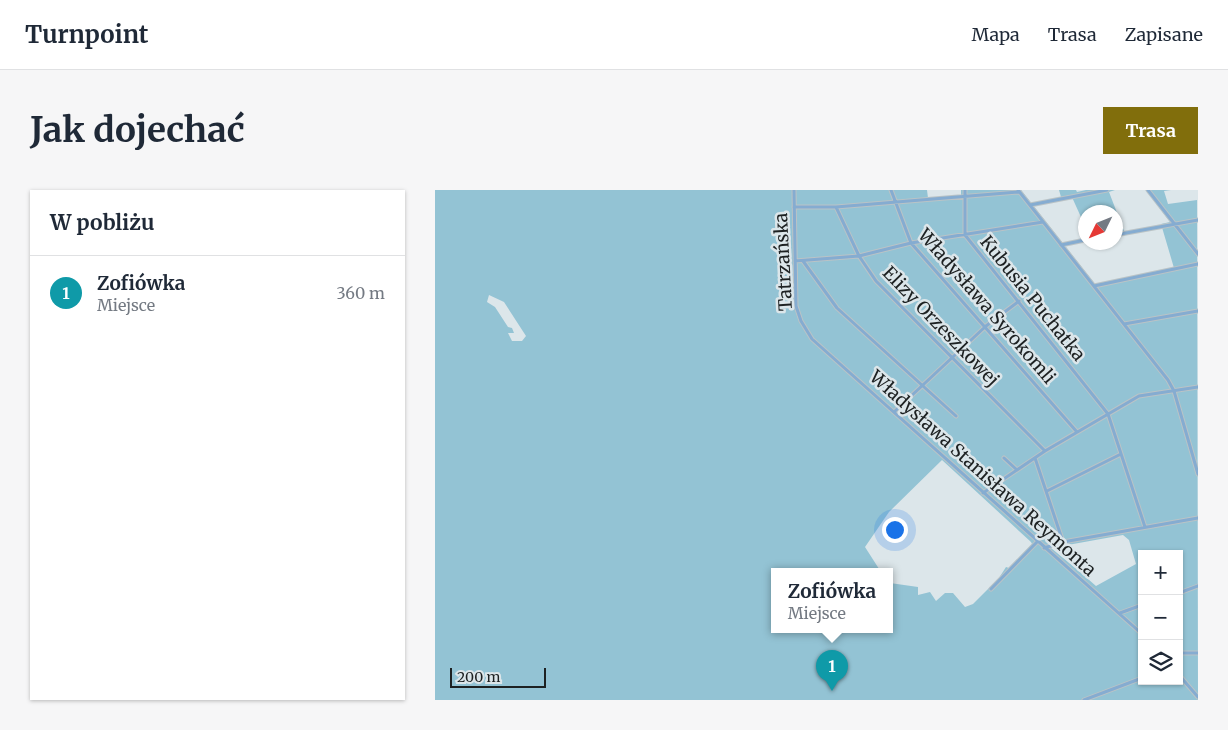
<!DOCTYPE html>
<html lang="pl">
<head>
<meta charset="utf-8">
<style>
  body { margin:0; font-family:Merriweather,serif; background:#f6f6f7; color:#1f2937 }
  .controls { position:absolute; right:15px; bottom:15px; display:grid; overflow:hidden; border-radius:0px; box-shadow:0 1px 4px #0004 }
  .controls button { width:45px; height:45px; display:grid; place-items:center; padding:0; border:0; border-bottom:1px solid #e0e1e3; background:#fff; color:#1f2937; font:25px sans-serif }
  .compass { position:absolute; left:643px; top:15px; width:45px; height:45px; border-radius:50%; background:#fff; box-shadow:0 1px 4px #0004; rotate:227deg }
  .scale { position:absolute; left:15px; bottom:12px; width:96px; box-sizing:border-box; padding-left:5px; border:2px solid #1d2122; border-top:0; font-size:14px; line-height:18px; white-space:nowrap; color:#1d2122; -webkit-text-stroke:4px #dce6ea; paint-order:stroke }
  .you { position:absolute; left:459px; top:339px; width:18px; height:18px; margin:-12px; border:4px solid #fff; border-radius:50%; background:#1a73e8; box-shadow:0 0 0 8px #1a73e833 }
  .badge { display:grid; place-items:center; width:32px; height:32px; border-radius:50%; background:#816e0c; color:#fff; font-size:16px; font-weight:700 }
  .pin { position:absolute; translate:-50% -41px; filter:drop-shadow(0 1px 2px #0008) }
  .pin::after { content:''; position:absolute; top:26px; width:18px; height:15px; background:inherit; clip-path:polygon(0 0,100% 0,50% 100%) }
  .popup { position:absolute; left:336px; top:378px; width:122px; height:65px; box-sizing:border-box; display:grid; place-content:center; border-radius:0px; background:#fff; filter:drop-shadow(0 1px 4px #0005); font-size:16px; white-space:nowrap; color:#747a83 }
  .popup b { font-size:19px; color:#1f2937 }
  .popup::after { content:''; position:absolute; left:50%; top:100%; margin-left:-10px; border:10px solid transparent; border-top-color:#fff }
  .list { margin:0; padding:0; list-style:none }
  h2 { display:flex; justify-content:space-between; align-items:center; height:65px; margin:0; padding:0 20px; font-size:21px }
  h2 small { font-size:16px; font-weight:400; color:#747a83 }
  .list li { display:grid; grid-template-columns:32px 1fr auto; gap:15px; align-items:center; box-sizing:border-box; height:75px; padding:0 20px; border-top:1px solid #e0e1e3 }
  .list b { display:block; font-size:19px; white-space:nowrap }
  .list p { margin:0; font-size:16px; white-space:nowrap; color:#747a83 }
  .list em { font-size:16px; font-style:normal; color:#747a83 }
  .icon { flex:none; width:28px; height:28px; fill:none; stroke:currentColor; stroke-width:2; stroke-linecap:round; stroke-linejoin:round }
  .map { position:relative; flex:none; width:763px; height:510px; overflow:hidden; border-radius:0px }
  header { display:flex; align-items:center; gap:30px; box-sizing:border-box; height:70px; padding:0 25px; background:#fff; border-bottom:1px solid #e0e1e3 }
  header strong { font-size:24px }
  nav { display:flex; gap:28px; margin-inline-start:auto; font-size:18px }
  .intro { display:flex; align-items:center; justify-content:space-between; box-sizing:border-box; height:120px; padding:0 30px }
  h1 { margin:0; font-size:35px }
  .button { padding:12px 22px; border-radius:0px; background:#816e0c; color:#fff; font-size:18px; font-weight:700 }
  main { display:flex; gap:30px; padding:0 30px }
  aside { flex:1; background:#fff; border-radius:0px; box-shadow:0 1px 4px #0004 }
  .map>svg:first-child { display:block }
  .green { fill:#93c3d4; fill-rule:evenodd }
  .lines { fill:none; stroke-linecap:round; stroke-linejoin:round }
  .minor-casing { stroke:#bac3c6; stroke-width:5 }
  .minor { stroke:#85acd1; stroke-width:3 }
  .labels { text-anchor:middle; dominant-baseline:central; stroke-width:5; stroke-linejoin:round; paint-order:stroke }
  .street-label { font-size:18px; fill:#1d2122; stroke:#dce6ea }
</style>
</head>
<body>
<header>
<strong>Turnpoint</strong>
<nav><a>Mapa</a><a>Trasa</a><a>Zapisane</a></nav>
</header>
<div class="intro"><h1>Jak dojechać</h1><a class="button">Trasa</a></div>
<main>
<aside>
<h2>W pobliżu<small></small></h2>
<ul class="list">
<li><span class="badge" style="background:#0f9aa8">1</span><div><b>Zofiówka</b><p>Miejsce</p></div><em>360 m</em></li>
</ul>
</aside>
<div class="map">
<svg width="763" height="510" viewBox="0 0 763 510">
  <rect width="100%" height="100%" fill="#dce6ea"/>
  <path class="green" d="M0 0H492L493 8 526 5V0H586L660 94 739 78 726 34 735 32 711 0H736L729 1 733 14 762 10 763 510H0ZM54 105 69 112 91 146 87 151H77L73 143H79L77 138 73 137 60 117 52 112ZM507 270 596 352 597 354 574 378 571 377 564 388 538 414 530 417 518 403H510L501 411 495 402 483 405V397L455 393 454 440H340V382H446L430 357 454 322ZM688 345 694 350 701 374 661 396 645 382 638 367 632 369 644 381 616 358ZM707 364H744V491H707Z
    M624 0H641L642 2 651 0H680L674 2 689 41 681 42 680 22H650V36L636 5 626 7Z"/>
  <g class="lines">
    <defs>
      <path id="minor" d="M359 0 361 116 366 131 377 149 707 444
        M456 0 476 53 642 242
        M530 0V45L673 224 710 337
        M583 0 733 190 739 201 763 284
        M713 0 763 64
        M595 15 672 0
        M359 17H401L584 2
        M401 17 424 66 441 91 610 261
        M680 45 763 30
        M626 55 650 50
        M360 71 424 66 476 53 608 32
        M368 71 402 118 521 226
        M659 96 763 74
        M689 134 763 121
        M459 222 551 136 584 111
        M569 268 582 280
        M600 268 628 352
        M612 301 686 264
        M548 303 610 261 704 206 763 197
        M609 358 628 352 763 328
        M556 399 602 352
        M744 403 763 396
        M685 423 707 415
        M744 463H763
        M744 485 763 507
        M649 510 707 488"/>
    </defs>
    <use href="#minor" class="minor-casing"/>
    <use href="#minor" class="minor"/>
  </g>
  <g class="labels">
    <g class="street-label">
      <text transform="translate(348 72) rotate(-93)">Tatrzańska</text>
      <text transform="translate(598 108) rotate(51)">Kubusia Puchatka</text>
      <text transform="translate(552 116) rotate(49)">Władysława Syrokomli</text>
      <text transform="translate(506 136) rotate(46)">Elizy Orzeszkowej</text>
      <text transform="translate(548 283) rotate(42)">Władysława Stanisława Reymonta</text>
    </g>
  </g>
</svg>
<div class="controls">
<button>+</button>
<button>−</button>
<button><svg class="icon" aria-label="layers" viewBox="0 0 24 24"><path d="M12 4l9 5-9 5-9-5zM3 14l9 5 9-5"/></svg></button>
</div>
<svg class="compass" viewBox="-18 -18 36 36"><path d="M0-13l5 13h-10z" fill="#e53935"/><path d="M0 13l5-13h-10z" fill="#747a83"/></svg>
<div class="scale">200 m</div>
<div class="you"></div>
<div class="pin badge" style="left:397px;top:501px;background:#0f9aa8">1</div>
<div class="popup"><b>Zofiówka</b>Miejsce</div>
</div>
</main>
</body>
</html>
